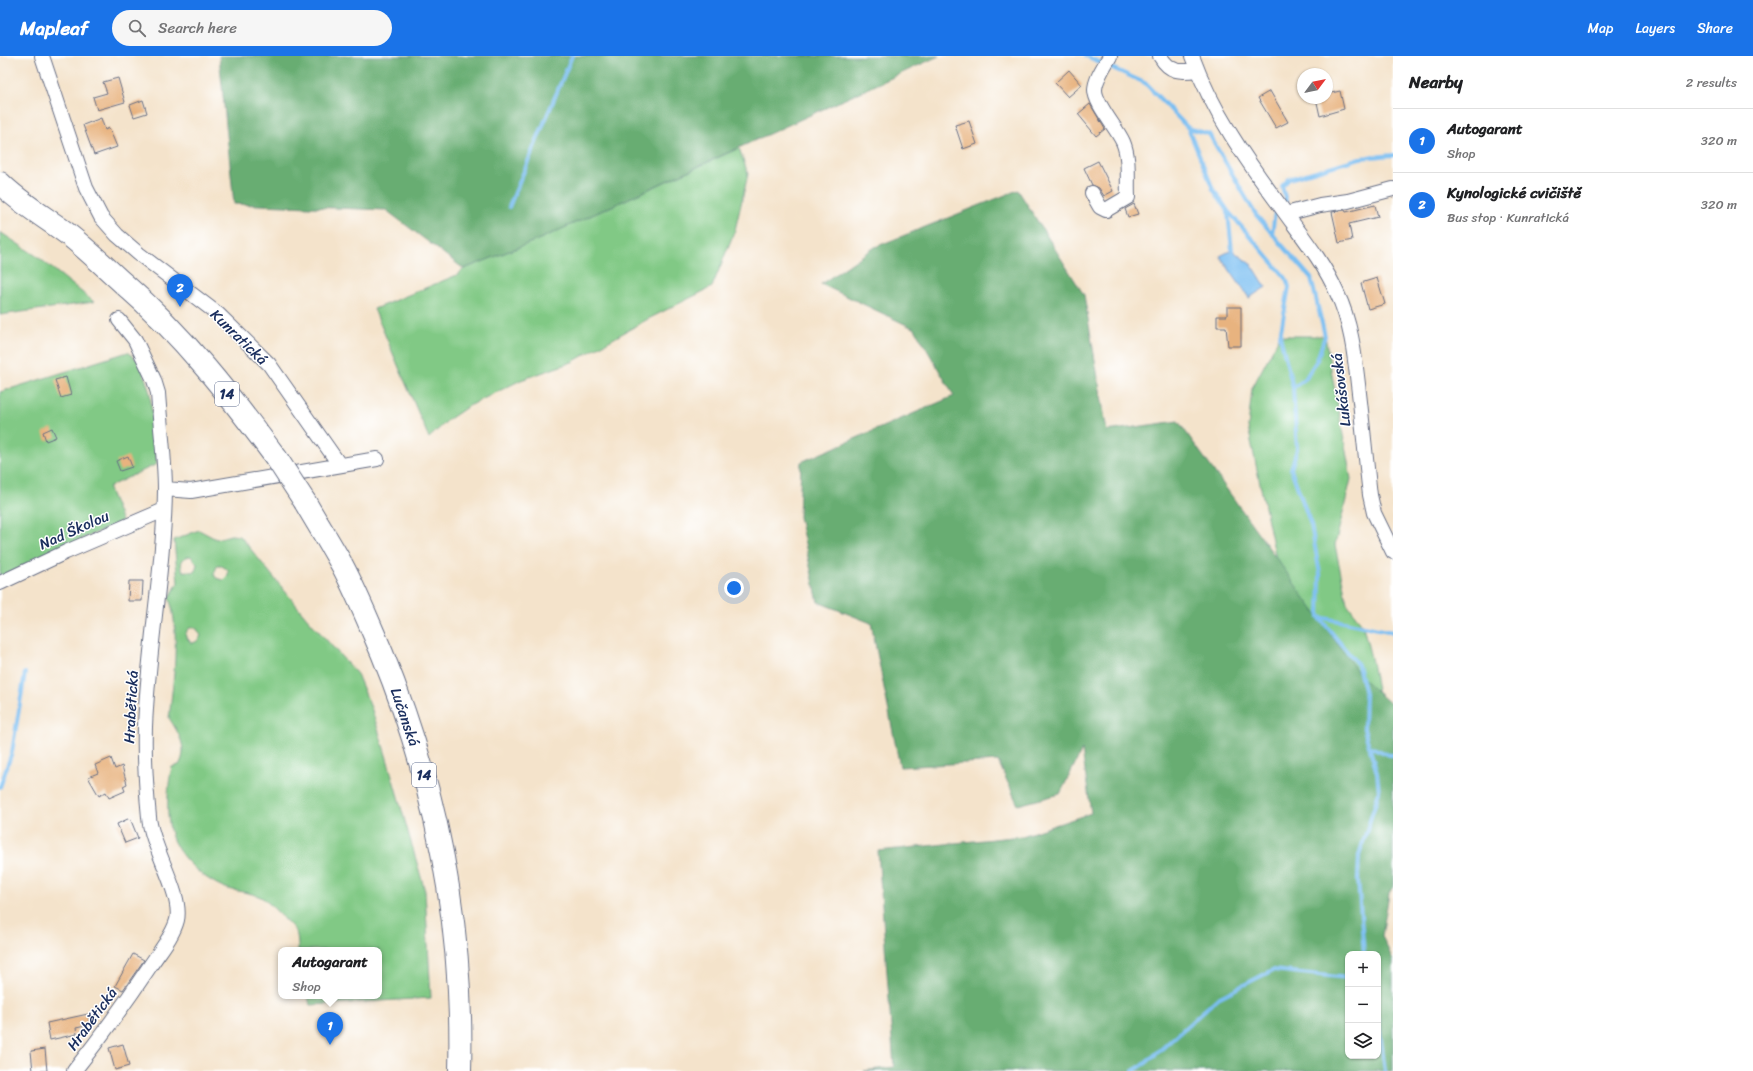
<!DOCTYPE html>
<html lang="en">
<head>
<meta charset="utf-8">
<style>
  body { margin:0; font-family:Sriracha,sans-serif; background:#f6f6f6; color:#202124 }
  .controls { position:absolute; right:12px; bottom:12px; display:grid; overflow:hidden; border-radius:8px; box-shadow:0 1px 3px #0004 }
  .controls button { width:36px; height:36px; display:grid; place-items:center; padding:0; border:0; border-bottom:1px solid #e0e0e0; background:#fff; color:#202124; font:20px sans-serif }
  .compass { position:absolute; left:1297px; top:12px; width:36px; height:36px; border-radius:50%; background:#fff; box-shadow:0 1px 3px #0004; rotate:58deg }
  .you { position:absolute; left:734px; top:532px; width:14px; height:14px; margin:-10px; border:3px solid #fff; border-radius:50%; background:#1a73e8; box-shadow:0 0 0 6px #1a73e833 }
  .badge { display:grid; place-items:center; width:26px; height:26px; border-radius:50%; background:#1a73e8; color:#fff; font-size:13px; font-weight:700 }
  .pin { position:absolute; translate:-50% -33px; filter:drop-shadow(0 1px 2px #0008) }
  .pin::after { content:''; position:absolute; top:21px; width:14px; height:12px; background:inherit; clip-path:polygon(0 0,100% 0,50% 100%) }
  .popup { position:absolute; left:278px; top:891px; width:104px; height:52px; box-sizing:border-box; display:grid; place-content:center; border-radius:8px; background:#fff; filter:drop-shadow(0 1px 3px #0005); font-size:13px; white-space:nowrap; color:#757577 }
  .popup b { font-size:15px; color:#202124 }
  .popup::after { content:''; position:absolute; left:50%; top:100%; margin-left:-8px; border:8px solid transparent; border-top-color:#fff }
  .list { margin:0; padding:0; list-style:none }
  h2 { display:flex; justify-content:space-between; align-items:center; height:52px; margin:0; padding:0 16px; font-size:17px }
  h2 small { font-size:13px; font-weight:400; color:#757577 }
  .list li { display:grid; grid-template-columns:26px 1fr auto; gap:12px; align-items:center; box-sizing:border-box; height:64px; padding:0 16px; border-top:1px solid #e0e0e0 }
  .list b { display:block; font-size:15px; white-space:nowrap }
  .list p { margin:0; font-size:13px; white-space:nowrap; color:#757577 }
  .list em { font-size:13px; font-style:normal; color:#757577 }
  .icon { flex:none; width:22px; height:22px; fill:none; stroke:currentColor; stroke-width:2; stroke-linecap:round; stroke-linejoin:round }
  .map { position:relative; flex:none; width:1393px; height:1015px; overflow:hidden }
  header { display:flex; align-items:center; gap:24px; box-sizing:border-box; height:56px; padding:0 20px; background:#1a73e8; color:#fff }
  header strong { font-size:19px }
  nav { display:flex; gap:22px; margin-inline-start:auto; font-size:14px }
  .search { width:280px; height:36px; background:#f6f6f6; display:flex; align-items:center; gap:10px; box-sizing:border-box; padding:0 14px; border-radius:22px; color:#757577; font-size:15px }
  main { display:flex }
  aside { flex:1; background:#fff }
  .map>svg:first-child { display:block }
  .green { fill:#81c985; stroke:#4e7c72; fill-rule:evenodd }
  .forest { fill:#68ad72; stroke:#426e68; fill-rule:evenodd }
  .water { fill:#7cbff2; stroke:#4c77a8 }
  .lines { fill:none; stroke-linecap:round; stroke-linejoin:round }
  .stream { stroke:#7cbff2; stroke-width:4 }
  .building { fill:#e8b37f }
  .street-casing { stroke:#676e84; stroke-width:16 }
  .primary-casing { stroke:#676e84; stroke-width:24 }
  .street { stroke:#fff; stroke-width:14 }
  .primary { stroke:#fff; stroke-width:22 }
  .primary-bridge-casing { stroke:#676e84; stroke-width:24; stroke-linecap:butt }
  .primary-bridge { stroke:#fff; stroke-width:22 }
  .labels { text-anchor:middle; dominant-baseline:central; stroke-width:3; stroke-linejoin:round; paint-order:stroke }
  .shield { fill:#fff; stroke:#5f6d8e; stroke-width:1 }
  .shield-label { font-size:14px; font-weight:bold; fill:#1b2f5e }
  .street-label { font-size:15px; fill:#1b2f5e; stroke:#fff }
</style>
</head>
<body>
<header>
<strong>Mapleaf</strong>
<div class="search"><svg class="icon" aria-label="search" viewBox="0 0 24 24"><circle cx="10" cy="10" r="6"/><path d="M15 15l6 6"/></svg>Search here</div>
<nav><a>Map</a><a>Layers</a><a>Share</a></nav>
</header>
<main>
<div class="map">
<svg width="1393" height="1015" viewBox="0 0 1393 1015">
  <rect width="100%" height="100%" fill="#fff"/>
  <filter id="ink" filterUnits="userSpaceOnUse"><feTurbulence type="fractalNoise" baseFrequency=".025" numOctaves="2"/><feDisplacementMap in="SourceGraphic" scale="8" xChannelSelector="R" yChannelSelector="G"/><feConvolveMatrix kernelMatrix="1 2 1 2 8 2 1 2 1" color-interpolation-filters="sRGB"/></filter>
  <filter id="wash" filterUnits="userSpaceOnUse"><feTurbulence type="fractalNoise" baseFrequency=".012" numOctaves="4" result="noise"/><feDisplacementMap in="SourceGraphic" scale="16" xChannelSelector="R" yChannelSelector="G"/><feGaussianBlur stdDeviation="0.9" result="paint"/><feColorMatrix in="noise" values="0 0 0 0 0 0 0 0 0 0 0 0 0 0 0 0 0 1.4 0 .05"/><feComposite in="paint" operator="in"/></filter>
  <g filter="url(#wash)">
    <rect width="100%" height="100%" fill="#f4e3cb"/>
    <path class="green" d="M739 92 748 118 735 174 712 231 648 263 572 306 521 324 467 351 448 364 429 382 374 253 457 219 464 213 542 182Z
      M0 176 38 201 94 246 0 259Z
      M1280 280H1325L1351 423 1335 489 1347 547 1363 570 1372 606 1389 699 1280 522 1248 371 1252 332Z
      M128 296 140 306 150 337 157 408 108 431 122 465 0 521V336Z
      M199 474 216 483 231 479 240 480 306 561 357 618 372 654 386 699 425 835 431 942 310 949 308 940H379V894H298C298 888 298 881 296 876 294 872 269 847 264 843 255 836 234 836 223 831 203 822 184 806 174 786 165 768 167 731 172 711L179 709C189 693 178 676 169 662 173 628 181 574 169 542L178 527 174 484ZM191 500 197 508 195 515 192 516 183 515C179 507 182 501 191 500ZM217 510H222L228 514V520L224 524 216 522 214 518ZM193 571 197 573 201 580 196 586 191 587 185 579 188 573Z"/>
    <path class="forest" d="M219 0H939L542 182 464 213 386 154 234 148Z
      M1018 134 1084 239 1107 375 1178 365 1362 622 1393 650V831L1389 837 1382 880 1393 904V1015H863L894 1011 878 795 1022 780 1091 757 1082 694 1060 738 1018 749 998 705 900 711 871 567 818 546 799 461 801 406 954 340 915 273 821 228 875 191ZM1348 898H1378V1000H1348Z"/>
    <path class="water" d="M1232 194 1253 210 1266 231 1249 242 1220 200Z"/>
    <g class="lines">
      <path class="stream" d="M1086 0 1145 27 1188 72 1209 78 1256 159 1311 222 1325 280 1317 304 1305 323 1293 332 1297 393 1291 413 1311 469 1320 518 1319 561 1358 609 1365 638 1364 673 1377 717 1379 736 1359 799 1358 823 1364 898
        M1188 72 1213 133 1228 155 1286 222 1289 231 1280 280 1293 332
        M1286 145 1282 130 1289 123 1360 102 1393 99
        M509 151 572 0
        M1228 157 1232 194
        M1272 178 1275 156
        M1319 561 1393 576
        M1369 690 1389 699H1393
        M0 731 12 696 25 617
        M1378 962 1385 1015
        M1133 1015 1146 1007 1218 942 1273 914 1348 922"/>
    </g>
    <g id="blocks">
      <path class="building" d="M1069 14 1082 29 1068 41 1055 27Z
        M118 22 125 46 97 54 93 41 107 37 103 26Z
        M1270 35 1288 66 1276 72 1258 42Z
        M1340 35 1344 53 1320 60 1316 42H1327V38Z
        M143 44 147 57 134 61 130 49Z
        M1090 48 1105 73 1096 80 1078 58Z
        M101 62 105 74 109 72 117 91 94 99 83 69Z
        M969 65 977 88 963 93 955 69Z
        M1098 105 1113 135 1104 140 1099 132 1092 129 1084 112Z
        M1134 148 1138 158 1128 161 1125 153Z
        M1375 149 1378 161 1349 168 1352 184 1339 187 1332 156 1345 154 1346 156Z
        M1377 222 1385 248 1368 253 1361 227Z
        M1227 251H1241V290H1228L1226 271H1217V260H1227Z
        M66 321 71 339 61 342 55 324Z
        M52 372 56 381 46 385 43 376Z
        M128 400 132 411 120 415 116 405Z
        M129 525H143L142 545H128Z
        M111 702 115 713 122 710 127 728 123 730 125 735 109 742 106 736 99 740 88 721 98 717 95 709Z
        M130 762 138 782 125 787 117 768Z
        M133 898 144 904 123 934 115 930Z
        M88 958 90 969 76 972 77 978 50 984 47 967Z
        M123 988 129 1010 115 1014 109 992Z
        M45 993 47 1015H33L31 995Z"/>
    </g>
  </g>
  <g filter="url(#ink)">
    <use href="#blocks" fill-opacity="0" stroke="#676e84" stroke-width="1"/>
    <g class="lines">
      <defs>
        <path id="street" d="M42 0 86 132 101 161 117 179 139 198 218 258 269 308 339 408
          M1160 0C1170 17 1180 16 1197 14
          M1192 0C1212 55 1246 104 1281 151 1301 179 1323 205 1337 237 1352 268 1355 303 1359 337 1363 371 1366 405 1370 439L1374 457 1393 496
          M1092 137 1100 151 1106 154 1128 141C1127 124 1130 102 1123 86 1117 72 1095 48 1095 34 1095 23 1105 9 1110 0
          M1286 158 1320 149 1348 145 1393 133
          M165 433 191 435 377 403
          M0 527 66 496 164 454
          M74 1015C101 981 126 946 150 910 159 896 173 880 177 864 183 838 151 791 149 761 146 731 144 700 145 671 148 592 164 513 165 434 165 402 160 369 158 337L154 324 135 284 119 264"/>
        <path id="primary" d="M0 127C19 146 43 160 65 176 86 192 105 211 124 228 183 279 231 341 277 403
          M305 446C317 467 330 487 342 509 357 537 369 567 382 597 436 729 464 871 460 1015"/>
      </defs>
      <use href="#street" class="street-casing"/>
      <use href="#primary" class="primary-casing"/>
      <use href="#street" class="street"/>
      <use href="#primary" class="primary"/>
      <defs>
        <path id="primary-bridge" d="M277 403 305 446"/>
      </defs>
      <use href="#primary-bridge" class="primary-bridge-casing"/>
      <use href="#primary-bridge" class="primary-bridge"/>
    </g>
  </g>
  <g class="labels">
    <g class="shield">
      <rect x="215" y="326" width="24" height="24" rx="3"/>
      <rect x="412" y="707" width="24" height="24" rx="3"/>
    </g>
    <g class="shield-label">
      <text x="227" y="338">14</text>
      <text x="424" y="719">14</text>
    </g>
    <g class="street-label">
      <text transform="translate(239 281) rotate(44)">Kunratická</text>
      <text transform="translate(1341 334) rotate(-97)">Lukášovská</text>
      <text transform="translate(74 474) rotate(-24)">Nad Školou</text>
      <text transform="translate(131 651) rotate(-87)">Hrabětická</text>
      <text transform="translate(405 661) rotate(71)">Lučanská</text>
      <text transform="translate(92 963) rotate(-54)">Hrabětická</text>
    </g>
  </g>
</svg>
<div class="controls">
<button>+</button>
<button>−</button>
<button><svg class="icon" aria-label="layers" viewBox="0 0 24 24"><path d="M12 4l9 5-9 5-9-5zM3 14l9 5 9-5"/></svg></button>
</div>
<svg class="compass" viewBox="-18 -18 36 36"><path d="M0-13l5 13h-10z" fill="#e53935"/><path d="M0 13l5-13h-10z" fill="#757577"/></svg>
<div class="you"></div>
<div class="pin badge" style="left:330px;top:989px">1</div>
<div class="popup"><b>Autogarant</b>Shop</div>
<div class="pin badge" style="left:180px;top:251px">2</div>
</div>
<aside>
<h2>Nearby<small>2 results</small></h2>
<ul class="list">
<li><span class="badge">1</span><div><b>Autogarant</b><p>Shop</p></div><em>320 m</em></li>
<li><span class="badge">2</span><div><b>Kynologické cvičiště</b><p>Bus stop · Kunratická</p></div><em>320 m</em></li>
</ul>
</aside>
</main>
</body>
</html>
